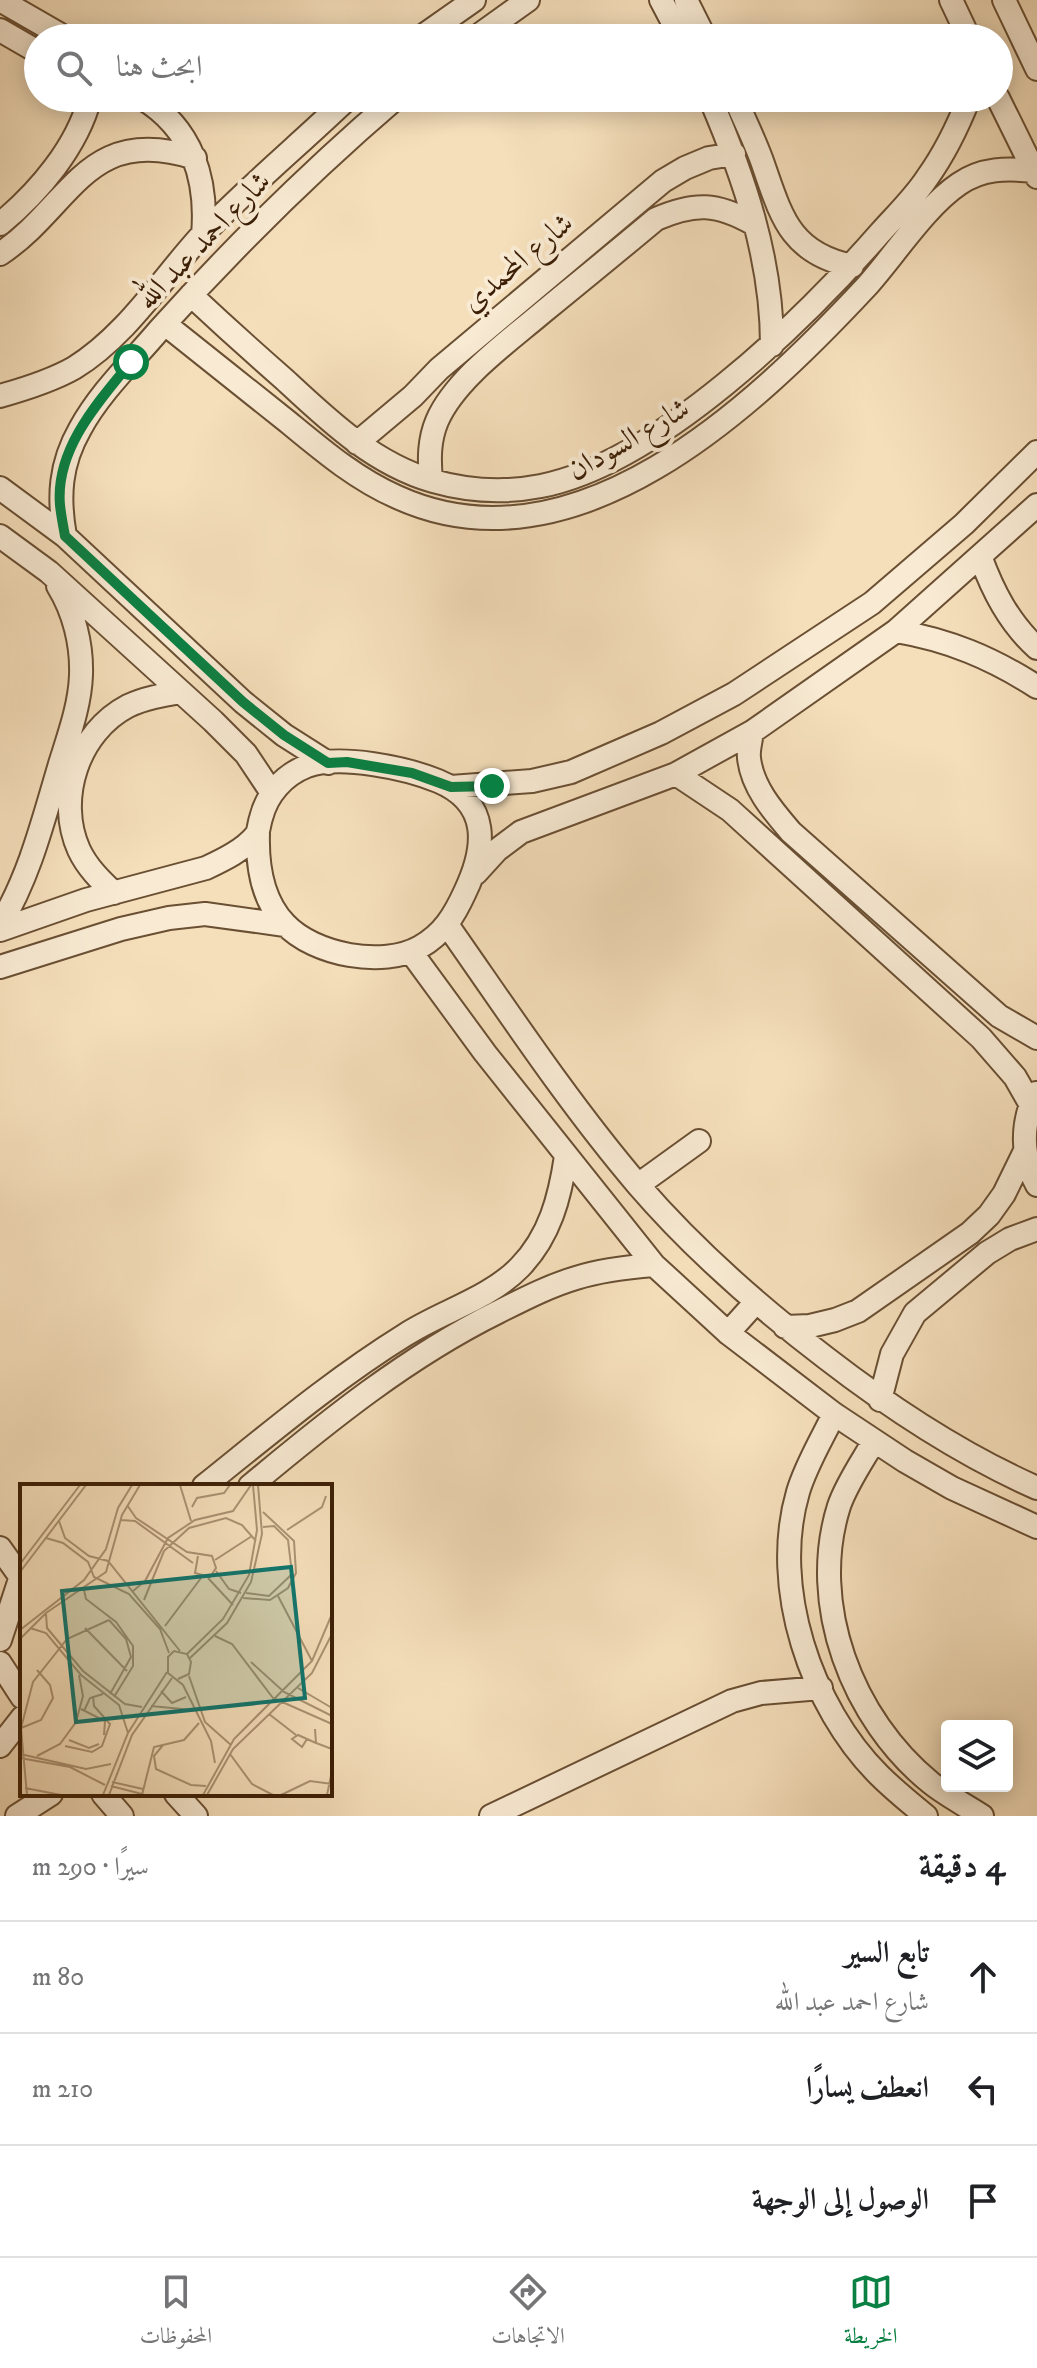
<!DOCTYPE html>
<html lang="ar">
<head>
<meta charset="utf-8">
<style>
  body { margin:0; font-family:"IM FELL DW Pica",Amiri,serif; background:#f6f6f6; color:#202124; direction:rtl }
  .controls { position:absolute; right:24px; bottom:24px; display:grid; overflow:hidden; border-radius:8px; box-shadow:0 4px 20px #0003 }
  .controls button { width:72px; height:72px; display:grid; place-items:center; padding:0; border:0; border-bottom:2px solid #e0e0e0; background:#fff; color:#202124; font:40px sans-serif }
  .stop { position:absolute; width:24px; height:24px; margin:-18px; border:6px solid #0b8043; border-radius:50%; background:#fff }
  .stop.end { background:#0b8043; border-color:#fff; box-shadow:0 2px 8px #0008 }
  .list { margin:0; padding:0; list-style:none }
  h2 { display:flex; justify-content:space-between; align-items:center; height:104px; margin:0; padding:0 32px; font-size:34px }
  h2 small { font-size:26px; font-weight:400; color:#757577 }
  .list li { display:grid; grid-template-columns:52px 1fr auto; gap:24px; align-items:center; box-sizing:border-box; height:112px; padding:0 32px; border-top:2px solid #e0e0e0 }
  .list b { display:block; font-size:30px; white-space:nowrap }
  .list p { margin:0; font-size:26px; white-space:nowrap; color:#757577 }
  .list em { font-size:26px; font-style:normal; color:#757577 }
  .icon { flex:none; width:44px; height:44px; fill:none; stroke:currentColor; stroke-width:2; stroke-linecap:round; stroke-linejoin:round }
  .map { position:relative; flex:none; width:1037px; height:1816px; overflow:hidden; direction:ltr }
  .search { position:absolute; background:#fff; box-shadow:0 4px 20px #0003; left:24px; right:24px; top:24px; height:88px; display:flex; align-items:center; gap:20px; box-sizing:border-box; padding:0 28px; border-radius:44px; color:#757577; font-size:30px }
  .sheet { height:440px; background:#fff }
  nav { display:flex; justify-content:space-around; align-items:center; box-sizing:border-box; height:112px; border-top:2px solid #e0e0e0; background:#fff; font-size:22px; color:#757577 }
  nav a { display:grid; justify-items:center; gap:4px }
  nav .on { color:#0b8043 }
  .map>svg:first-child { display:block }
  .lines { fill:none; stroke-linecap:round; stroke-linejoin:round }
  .minor-casing { stroke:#6a4f33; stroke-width:26 }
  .minor { stroke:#f8ead3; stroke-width:22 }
  .route { stroke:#0b8043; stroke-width:10 }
  .labels { text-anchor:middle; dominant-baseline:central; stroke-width:8; stroke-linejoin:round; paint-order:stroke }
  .street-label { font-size:30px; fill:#3c1f06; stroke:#f8ead3 }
  .inset-road { fill:none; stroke:#ab9273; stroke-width:2 }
  .view { fill:#0f766e; fill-opacity:0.15; stroke:#0f766e; stroke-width:4 }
  .inset-edge { fill:none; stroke:#3c1f06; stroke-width:4 }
</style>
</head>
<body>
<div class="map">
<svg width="1037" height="1816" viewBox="0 0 1037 1816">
  <rect width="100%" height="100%" fill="#f5dfbb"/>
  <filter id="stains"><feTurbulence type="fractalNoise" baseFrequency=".0025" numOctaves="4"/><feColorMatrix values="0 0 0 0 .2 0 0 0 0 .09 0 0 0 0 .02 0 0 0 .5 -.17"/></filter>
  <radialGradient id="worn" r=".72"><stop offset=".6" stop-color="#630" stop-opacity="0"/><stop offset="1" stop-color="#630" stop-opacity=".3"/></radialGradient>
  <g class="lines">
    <defs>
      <path id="minor" d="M0 0 66 38
        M661 0 681 38
        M686 0 705 38
        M951 0 969 38
        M1004 0 1037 69
        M0 30 38 52
        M420 38 474 0
        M475 38 528 0
        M142 98C192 128 208 179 203 235
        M710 98C744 177 772 259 772 345
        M735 98C744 119 754 139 762 161 781 215 789 253 852 266
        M998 98 1037 177
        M0 224C39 192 77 147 90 98
        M0 254C72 206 86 123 195 158
        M191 295C222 324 253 352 285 380 329 421 374 464 433 481 468 491 505 493 541 486 658 463 803 321 880 233 896 215 914 198 927 178 945 153 958 126 969 98
        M165 324C206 357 247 389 288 422 322 450 356 479 397 497 575 578 754 407 866 287 894 256 925 207 959 184 982 168 1007 168 1034 171
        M0 396C25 389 51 381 74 368 126 336 161 280 201 236 247 188 300 144 348 98
        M357 443 413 396 439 369 663 181 685 168 709 158 734 154
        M431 480C429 459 429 440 437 421 455 379 509 341 543 312 581 281 619 250 656 219 695 202 717 203 754 224
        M0 488 65 536 243 702 284 735 328 763
        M0 536 49 572 213 721 246 754 272 793
        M65 536C58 497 60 464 80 429 100 392 133 361 160 329 234 247 312 170 396 98
        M980 556C993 591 1009 623 1037 648
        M896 631C949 640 992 658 1037 687
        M752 732C751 740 748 750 749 758 752 787 773 811 791 832L999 1016 1037 1038
        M676 774 730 810 981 1038 1015 1077 1031 1105
        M451 787 532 781 571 772 661 733 734 694 872 603 964 524 1037 452
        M476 873 497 850 521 832 676 774 752 732 896 631 1037 505
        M114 893C100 880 87 867 79 850 56 799 78 732 128 706 145 698 163 695 181 692
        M0 925C30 875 43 821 60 764 69 735 80 705 81 675 82 644 74 612 58 586
        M448 926C509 1013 569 1104 638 1185 694 1250 758 1306 826 1358 892 1409 960 1454 1037 1488
        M0 930 86 900 206 868C223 860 244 850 256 835 259 831 259 824 261 818 267 794 284 775 307 766 340 754 406 768 438 781 491 803 486 848 465 892 454 916 443 934 420 947 383 968 314 955 285 924 262 900 257 865 258 833
        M411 952 485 1053 654 1265 728 1333 834 1414 905 1461 952 1488 1037 1527
        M0 967 121 929 169 918 205 914 285 925
        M1036 1093C1021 1123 1021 1156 1037 1185
        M638 1185 699 1141
        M785 1327 810 1326 835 1320 858 1311 970 1233 989 1215 1004 1194 1025 1151
        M728 1333 755 1303
        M880 1400 892 1354 915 1313 987 1253 1010 1239 1037 1229
        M834 1414C822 1439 806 1465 798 1492 770 1587 811 1707 879 1775 894 1790 910 1803 926 1816
        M874 1441C862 1462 847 1483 839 1506 808 1604 852 1719 931 1783 946 1795 965 1805 982 1816
        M204 1486C269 1434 334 1379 405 1335 442 1311 489 1299 520 1267 550 1236 560 1197 566 1156
        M250 1486C328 1421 407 1357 498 1312 524 1299 549 1286 576 1278 601 1270 628 1267 654 1265
        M0 1548 22 1579
        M0 1640 22 1573
        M0 1663 22 1697
        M0 1746 22 1718
        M103 1794 122 1816
        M176 1794 196 1816
        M17 1816 51 1794
        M491 1816 732 1701 761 1693 821 1688"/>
    </defs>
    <use href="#minor" class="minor-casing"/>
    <use href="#minor" class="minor"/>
  </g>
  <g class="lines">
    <path class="route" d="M131 362C99 401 55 449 60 505 61 515 63 525 65 536L243 702 284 735 328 763 347 762 412 773 451 787 492 786"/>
  </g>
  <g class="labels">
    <g class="street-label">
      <text transform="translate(204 241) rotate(-46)">شارع احمد عبد الله</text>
      <text transform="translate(518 263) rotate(-40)">شارع المحمدي</text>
      <text transform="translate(629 440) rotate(-30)">شارع السودان</text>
    </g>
  </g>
  <g transform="translate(20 1484)">
    <rect width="312" height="312" fill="#f5dfbb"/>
    <path class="inset-road" d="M160 1 171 37M107 21 116 34 167 68 192 72 196 84 190 93 175 89 178 72M172 23 177 14 204 9 210 1M101 36 115 37 173 79M39 37 45 54 69 72 88 77 160 167M267 46 302 23 306 12M26 54 43 59 68 78 74 93 109 110 140 145 149 169M195 76 232 52M0 80 60 1M196 87 209 105 221 109M0 88 66 1M188 94 213 121M64 106 66 115 96 138 113 162V182L94 213M113 107 125 97 148 54 175 36 213 27 231 1M226 109 249 112 272 90 268 56 254 42 243 43M258 112 292 177M223 114 250 116 268 104 276 89 274 57 243 28M124 116 144 67 169 44 206 34 222 41 236 57M26 130 27 144 63 187 105 220 122 223M89 136 106 155 111 173 90 210M145 142 181 94M10 144 26 149 61 191 99 221 108 249M65 144 107 187M0 146 64 96 86 65 98 24 112 1M195 152 212 160 253 214 312 240M0 155 26 129 86 88 102 31 120 1M167 170 203 135 229 91 237 46 233 1M170 174 207 139 231 98 242 50 238 1M231 178 264 208 312 232M169 192 185 238 211 261M158 195 169 190 171 178 167 170 154 167 148 173V189L163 201 191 257 195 279M278 204 312 224M141 207 152 219 166 213M131 222 172 226M61 225 85 237 84 251M64 227 70 214 83 210M249 230 276 251M1 244 21 236 33 214 30 201 17 186M295 245 296 259 312 265M287 255 282 263 272 255 278 251 296 259M49 256 69 264 79 260M143 261 134 272 136 285 171 301 186 302M45 262 72 268 82 262 90 240 74 222 73 212M0 270 66 285 91 280M210 270 232 300 253 311M17 272 40 260 56 238 63 212 59 191M0 274 50 283 85 301M92 298 123 305M91 302 122 310M5 304 41 311M7 311 1 244 13 198 47 155 89 136M83 311 108 249 147 188M89 311 112 251 152 194M122 311 134 263 164 256 179 239M183 311 214 255 292 177 312 130M187 311 213 265 292 189 312 150M261 311 290 297 312 300M307 311 312 287"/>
    <path class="view" d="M271 83 285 214 56 238 42 107Z"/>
    <rect width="312" height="312" class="inset-edge"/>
  </g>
  <rect width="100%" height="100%" filter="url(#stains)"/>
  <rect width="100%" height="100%" fill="url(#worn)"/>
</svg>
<div class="controls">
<button><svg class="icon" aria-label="layers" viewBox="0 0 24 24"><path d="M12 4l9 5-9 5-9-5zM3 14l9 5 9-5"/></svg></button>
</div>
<div class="stop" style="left:131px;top:362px"></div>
<div class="stop end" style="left:492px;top:786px"></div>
<div class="search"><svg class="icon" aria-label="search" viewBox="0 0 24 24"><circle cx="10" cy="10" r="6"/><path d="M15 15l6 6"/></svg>ابحث هنا</div>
</div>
<section class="sheet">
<h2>4 دقيقة<small>سيرًا · 290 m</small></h2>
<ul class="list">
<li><svg class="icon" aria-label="ahead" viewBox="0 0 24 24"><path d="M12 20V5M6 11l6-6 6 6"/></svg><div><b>تابع السير</b><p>شارع احمد عبد الله</p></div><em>80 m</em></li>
<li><svg class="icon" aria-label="left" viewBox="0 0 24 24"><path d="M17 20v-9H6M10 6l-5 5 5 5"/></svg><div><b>انعطف يسارًا</b></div><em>210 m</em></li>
<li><svg class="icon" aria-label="arrive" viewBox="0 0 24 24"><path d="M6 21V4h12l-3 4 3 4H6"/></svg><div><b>الوصول إلى الوجهة</b></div></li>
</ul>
</section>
<nav>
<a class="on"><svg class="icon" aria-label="map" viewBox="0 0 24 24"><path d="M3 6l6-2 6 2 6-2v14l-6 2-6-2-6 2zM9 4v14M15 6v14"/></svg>الخريطة</a>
<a><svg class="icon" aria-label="directions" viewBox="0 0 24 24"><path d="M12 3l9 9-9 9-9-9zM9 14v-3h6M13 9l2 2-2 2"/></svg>الاتجاهات</a>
<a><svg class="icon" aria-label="saved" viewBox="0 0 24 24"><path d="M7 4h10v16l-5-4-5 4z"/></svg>المحفوظات</a>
</nav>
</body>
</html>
